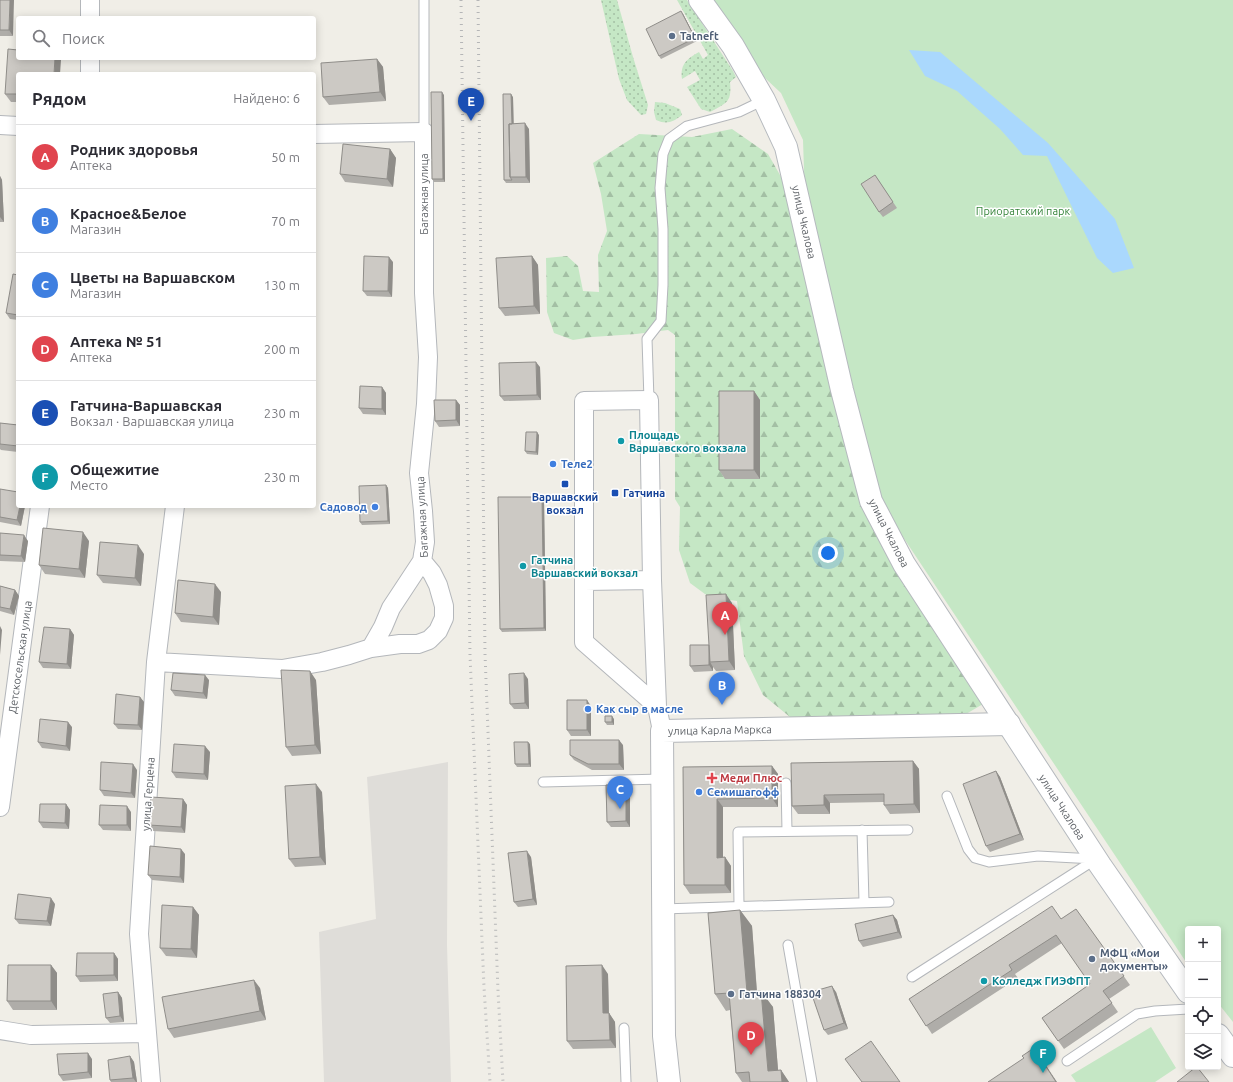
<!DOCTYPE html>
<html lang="ru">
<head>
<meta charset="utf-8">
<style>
  body { margin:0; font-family:Ubuntu,sans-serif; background:#f2f2f3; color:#2b2b33 }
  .controls { position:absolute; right:12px; bottom:12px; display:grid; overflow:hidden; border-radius:4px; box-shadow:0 2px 10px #0003 }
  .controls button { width:36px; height:36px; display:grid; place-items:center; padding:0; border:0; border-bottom:1px solid #e1e1e2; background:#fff; color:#2b2b33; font:20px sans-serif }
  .you { position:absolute; left:828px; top:553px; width:14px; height:14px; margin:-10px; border:3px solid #fff; border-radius:50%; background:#1a73e8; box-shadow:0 0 0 6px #1a73e833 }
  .badge { display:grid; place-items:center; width:26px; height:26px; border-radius:50%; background:#db2777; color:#fff; font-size:13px; font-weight:700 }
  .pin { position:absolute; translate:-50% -33px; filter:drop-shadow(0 1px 2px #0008) }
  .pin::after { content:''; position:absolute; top:21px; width:14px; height:12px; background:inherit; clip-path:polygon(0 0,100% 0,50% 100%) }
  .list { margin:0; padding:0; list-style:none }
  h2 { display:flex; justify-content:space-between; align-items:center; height:52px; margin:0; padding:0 16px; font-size:17px }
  h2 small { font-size:13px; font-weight:400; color:#7c7c81 }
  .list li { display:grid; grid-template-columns:26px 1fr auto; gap:12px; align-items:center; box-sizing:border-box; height:64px; padding:0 16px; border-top:1px solid #e1e1e2 }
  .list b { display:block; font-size:15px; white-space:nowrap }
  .list p { margin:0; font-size:13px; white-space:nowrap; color:#7c7c81 }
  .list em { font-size:13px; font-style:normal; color:#7c7c81 }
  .icon { flex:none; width:22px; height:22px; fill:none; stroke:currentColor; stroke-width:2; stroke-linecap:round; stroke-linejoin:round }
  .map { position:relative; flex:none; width:1233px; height:1082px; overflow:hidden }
  .search { position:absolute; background:#fff; box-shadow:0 2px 10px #0003; left:16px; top:16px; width:300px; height:44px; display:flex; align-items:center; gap:10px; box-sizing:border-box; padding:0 14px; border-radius:4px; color:#7c7c81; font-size:15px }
  .panel { position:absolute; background:#fff; box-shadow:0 2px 10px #0003; left:16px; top:72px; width:300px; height:436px; border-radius:4px }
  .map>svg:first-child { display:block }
  .industrial { fill:#dfddd9 }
  .grass { fill:url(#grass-dots) }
  .forest { fill:url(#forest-firs) }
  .green { fill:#c5e7c5 }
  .water { fill:#aad8fd }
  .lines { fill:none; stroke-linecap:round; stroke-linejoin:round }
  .service-casing { stroke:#b4b7bb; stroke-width:11 }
  .minor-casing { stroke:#b4b7bb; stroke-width:20 }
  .tertiary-casing { stroke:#b4b7bb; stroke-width:24 }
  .secondary-casing { stroke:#b5b9be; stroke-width:24 }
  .service { stroke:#fff; stroke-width:9 }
  .minor { stroke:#fff; stroke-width:18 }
  .tertiary { stroke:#fff; stroke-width:22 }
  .secondary { stroke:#fff; stroke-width:22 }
  .rail { stroke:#b5b6b7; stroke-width:3; stroke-dasharray:1 5; stroke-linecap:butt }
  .wall { fill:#afada9 }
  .shaded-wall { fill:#8f8d89 }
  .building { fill:#ccc9c4; stroke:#8f8d89 }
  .service-dot { fill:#5c6f8a; stroke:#fff; stroke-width:1.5 }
  .culture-dot { fill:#0f9aa8; stroke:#fff; stroke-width:1.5 }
  .shop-dot { fill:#3f7fe0; stroke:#fff; stroke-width:1.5 }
  .transit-dot { fill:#1a4fb4; stroke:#fff; stroke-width:1.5 }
  .health-dot { fill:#e0444e; stroke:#fff; stroke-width:1.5 }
  .labels { text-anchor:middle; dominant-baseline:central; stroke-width:3; stroke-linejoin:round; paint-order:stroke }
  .service-label { font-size:11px; font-weight:bold; fill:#4e5e75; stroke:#fff; text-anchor:start }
  .street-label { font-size:11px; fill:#5e6267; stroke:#fff }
  .park-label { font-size:11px; fill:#37853c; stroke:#fff }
  .culture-label { font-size:11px; font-weight:bold; fill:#0d838f; stroke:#fff; text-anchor:start }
  .shop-label { font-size:11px; font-weight:bold; fill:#366cbe; stroke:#fff; text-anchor:start }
  .transit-label { font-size:11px; font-weight:bold; fill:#164399; stroke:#fff; text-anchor:start }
  .health-label { font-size:11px; font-weight:bold; fill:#be3a42; stroke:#fff; text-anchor:start }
</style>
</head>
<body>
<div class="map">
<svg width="1233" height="1082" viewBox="0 0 1233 1082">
  <defs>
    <pattern id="grass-dots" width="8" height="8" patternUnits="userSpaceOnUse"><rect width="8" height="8" fill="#c5e7c5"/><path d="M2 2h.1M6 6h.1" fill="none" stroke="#a3bfa4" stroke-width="1.8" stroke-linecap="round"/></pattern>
    <pattern id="forest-firs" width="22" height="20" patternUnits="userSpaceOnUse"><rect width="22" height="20" fill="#c5e7c5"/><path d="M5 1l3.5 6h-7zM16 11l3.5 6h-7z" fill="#a3bfa4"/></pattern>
  </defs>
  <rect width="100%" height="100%" fill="#f0eee7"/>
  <path class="industrial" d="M448 762 447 945 451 1082H324L319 932 376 919 367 777Z"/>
  <path class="grass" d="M601 0H617L633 57 648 105 646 114 641 115 627 100 619 79Z
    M677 0H687L733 71 736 77 730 82C732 102 727 103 710 112L701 109 687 87 700 80 695 71 682 79C680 64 687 59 699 52L703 59 708 55Z
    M655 102 665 103 680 109 682 115C673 122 667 125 656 120L654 112Z"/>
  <path class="forest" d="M732 129 768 154 788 189 844 434 983 704 961 717H790L763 695 744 656 737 601 709 597 690 583 679 550 680 507 675 499V335L668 330 636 334 592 337 573 340 554 333 547 312 546 258 567 256 578 266 583 291 599 292 598 255 607 231 601 194 593 163 639 134 692 137Z"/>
  <path class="green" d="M708 0H1233V1022L1218 1003V929H1188V965L881 504 805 199 803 140 781 93 752 66Z
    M1151 1027 1176 1068 1155 1082H1076L1071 1075Z"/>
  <path class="water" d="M909 50 940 52 1048 143 1115 219 1134 268 1113 273 1097 258 1047 156 1023 155 1000 129 957 91 925 76Z"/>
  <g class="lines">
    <defs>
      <path id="service" d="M424 132V0
        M649 400 647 339 661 321 663 285V229L660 188 663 154 669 139 687 126 739 112 764 100
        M543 782 662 779
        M786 783 787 831
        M947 796 968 849 975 858 989 862 1038 856 1095 859
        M862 830 864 902
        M739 906 738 832 908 830
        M662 909 889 902
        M788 945 812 1082
        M912 977 1096 859
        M624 1028 626 1082
        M1067 1061 1137 1014 1155 1011 1188 1009"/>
      <path id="minor" d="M90 18V0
        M90 74V58
        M0 125 18 126
        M314 134 424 132V293L428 357 426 404 419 473 423 511 425 542 422 561 391 608 383 627 371 648
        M584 581 652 580
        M156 662 282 669 322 662 349 655 371 648 400 644H418L429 640 438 631 444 618V606L438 585 432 573 422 561
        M657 706 584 642V401L649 400 652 580 657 706 662 731
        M0 807 40 506
        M0 1030 31 1035 147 1033
        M151 1082 139 934 156 662 175 506"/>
      <path id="tertiary" d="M669 1082 664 1036 662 731 1009 724"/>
      <path id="secondary" d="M700 0 733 46 764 100 786 147 842 390 871 501 904 564 1100 865 1188 992
        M1218 1035 1233 1056"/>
    </defs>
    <use href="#service" class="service-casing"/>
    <use href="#minor" class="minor-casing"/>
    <use href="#tertiary" class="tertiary-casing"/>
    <use href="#secondary" class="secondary-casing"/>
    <use href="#service" class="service"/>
    <use href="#minor" class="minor"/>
    <use href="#tertiary" class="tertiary"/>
    <use href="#secondary" class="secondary"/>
    <path class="rail" d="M461 0 470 655 484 987 490 1082
      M478 0 485 654 498 991 503 1082"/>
  </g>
  <path class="wall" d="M0 0 13 36H0Z
    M683 14 697 41 661 59 659 56Z
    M18 58H59L61 60 18 74V102H11L5 94Z
    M377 59 383 67 386 101 329 105 323 97Z
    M444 95 445 182H434L432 179Z
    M513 97 514 124 529 129 530 183H506L504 180Z
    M390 149 396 158 393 187 345 182 340 174Z
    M875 175 897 208 883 217 879 212Z
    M0 176 2 180 4 222H0Z
    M532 256 538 265 540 314 505 316 499 308Z
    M393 262 392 297 367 296 363 291Z
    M18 275V320L10 319 6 313Z
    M540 367 541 400 504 401 500 396Z
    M382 387 386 393V415L363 414 359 408Z
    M754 391 760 400V479H725L719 470Z
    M456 400 460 405V426L439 427 435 421Z
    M0 423 18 425V452L1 450 0 449Z
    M539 435 538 455 527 454 525 451Z
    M386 485 388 488 390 524 362 525 360 522Z
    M0 489 18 506H25L21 526 0 522Z
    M542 497 544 499 546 631 502 632 500 629Z
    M0 533 28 541 25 562 0 561Z
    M89 541 85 578 45 574 39 565Z
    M144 554 141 586 103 583 97 575Z
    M0 586 15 590 19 596 14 615 0 611Z
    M221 592 219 625 181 622 175 613Z
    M732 603 735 670 716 671 713 667V671L694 672 690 666 709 645Z
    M70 629 74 635 71 669 43 668 39 662Z
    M528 679 529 709H514L510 704Z
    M209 680 207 699 175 696 171 690Z
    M316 680 321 754 292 756 286 747Z
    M140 697 144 702 142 730 118 729 114 724Z
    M591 706V736H571L567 730Z
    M614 719V725H607L605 722Z
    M72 727 70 751 42 748 38 742Z
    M530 744 531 767H517L515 764Z
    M623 745 624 770H592L574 760 570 755Z
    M210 752 208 780 176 778 172 772Z
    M913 761 919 769 920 813 890 814 884 805V802L830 803V814H798L792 806Z
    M772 766 778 774V807H723V857H725L731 866V893L690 894 684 885 683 767Z
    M137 770 135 798 104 796 100 790Z
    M996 771 1000 777 1024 840 990 852 986 846Z
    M630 791V827H611L607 822Z
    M322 792 326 865 295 867 289 859Z
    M183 799 187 805 185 833 153 831 149 825Z
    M66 804 70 810 69 829 43 828 39 822Z
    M131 812V831L103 830 99 825Z
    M185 854 184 883 152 880 148 875Z
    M531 857 537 905 518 907 514 902Z
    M55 904 51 926 19 924 15 919Z
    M193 907 199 915 197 958 166 956 160 948Z
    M1076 909 1130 985 1109 999 1118 1012 1064 1049 1042 1018 1090 984 1062 943 1015 974 1018 978 932 1034 909 999 1061 919Z
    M740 910 752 926 757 991 773 1007 778 1070H781L789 1082H742L736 1073 730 1010 726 1011 715 994Z
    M893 915 897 920 902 938 863 947 859 941Z
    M114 953 118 959V981L80 982 76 976Z
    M51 965 57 973V1010H13L7 1001Z
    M608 974 609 1013 615 1022 616 1048 573 1049 567 1041Z
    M260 988 266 1020 174 1038 168 1029Z
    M118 992 122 998 124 1022 110 1023 106 1018Z
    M836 992 848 1029 828 1035 824 1030Z
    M130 1056 134 1062 137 1082H111L110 1080Z
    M92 1059V1078L63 1081 59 1075Z"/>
  <path class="shaded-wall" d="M10 0H14L13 36 9 30Z
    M681 11 683 14 697 41 695 38Z
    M55 58H59L61 60 60 74H54Z
    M377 59 383 67 386 101 380 92Z
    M442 92 444 95 445 182 443 179Z
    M511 94 513 97 514 177H512Z
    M525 123 529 129 530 183 526 177Z
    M390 149 396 158 393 187 387 179Z
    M0 176 2 180 4 222 0 217Z
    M532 256 538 265 540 314 534 306Z
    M389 257 393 262 392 297 388 291Z
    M536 362 540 367 541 400 537 395Z
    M382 387 386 393V415L382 409Z
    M754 391 760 400V479L754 470Z
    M456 400 460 405V426L456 420Z
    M537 432 539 435 538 455 536 452Z
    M386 485 388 488 390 524 388 521Z
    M542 497 544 499 546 631 544 628Z
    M20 506H25L21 526 17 520Z
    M83 532 89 541 85 578 79 569Z
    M24 535 28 541 25 562 21 556Z
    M138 545 144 554 141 586 135 578Z
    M215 584 221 592 219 625 213 617Z
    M15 590 19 596 14 615 10 609Z
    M726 594 732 603 735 670 729 661Z
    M0 626 2 630 0 655Z
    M70 629 74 635 71 669 67 664Z
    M710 645V662L713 667V671L709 665Z
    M310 671 316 680 321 754 315 745Z
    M524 673 528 679 529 709 525 703Z
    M205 675 209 680 207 699 203 693Z
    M140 697 144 702 142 730 138 725Z
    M587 700 591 706V736L587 730Z
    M612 716 614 719V725L612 722Z
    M68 722 72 727 70 751 66 746Z
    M619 740 623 745 624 770 619 764Z
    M528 742 530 744 531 767 529 764Z
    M205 746 210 752 208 780 204 774Z
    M913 761 919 769 920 813 914 804Z
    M133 764 137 770 135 798 131 793Z
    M772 766 778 774V807L772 798Z
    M996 771 1000 777 1024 840 1020 834Z
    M316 784 322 792 326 865 320 857Z
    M626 785 630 791V827L626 821Z
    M824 795 830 803V814L824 805Z
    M183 799 187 805 185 833 181 827Z
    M717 799 723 807V866L717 858Z
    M66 804 70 810 69 829 65 823Z
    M127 806 131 812V831L127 825Z
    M181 849 185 854 184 883 180 877Z
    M527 851 531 857 537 905 533 899Z
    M725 857 731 866V893L725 885Z
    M51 898 55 904 51 926 47 921Z
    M193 907 199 915 197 958 191 949Z
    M740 910 752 926 758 1008 747 992Z
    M893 915 897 920 902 938 898 932Z
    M114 953 118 959V981L114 975Z
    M51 965 57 973V1010L51 1001Z
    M602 965 608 974 609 1022 603 1013Z
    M254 980 260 988 266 1020 260 1011Z
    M832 986 836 992 848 1029 844 1023Z
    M761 991 773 1007 779 1082 768 1071Z
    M118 992 122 998 124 1022 120 1016Z
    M609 1013 615 1022 616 1048 610 1040Z
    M1034 1048 1045 1064 1057 1082H1056Z
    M88 1053 92 1059V1078L88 1072Z
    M130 1056 134 1062 137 1082H136L133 1078Z
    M781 1070 789 1082H782Z"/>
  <path class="building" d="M0 0H10L9 30H0Z
    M681 11 695 38 659 56 646 29Z
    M8 49 18 50V58H55L54 74H18V94H5Z
    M377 59 380 92 323 97 321 63Z
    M431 92H442L443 179H432Z
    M503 94H511L512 124H509L510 177 512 180H504Z
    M525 123 526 177H510L509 124Z
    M343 144 390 149 387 179 340 174Z
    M875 175 893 202 879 212 861 184Z
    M364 256 389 257 388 291H363Z
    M532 256 534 306 499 308 496 258Z
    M13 274 18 275V315L6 313Z
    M536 362 537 395 500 396 499 363Z
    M360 386 382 387V409L359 408Z
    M719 391H754V470H719Z
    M434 400H456V420L435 421Z
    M0 423 18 425V446L0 444Z
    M526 432H537L536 452 525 451Z
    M386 485 388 521 360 522 359 486Z
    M0 489 18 492V506H20L17 520 0 517Z
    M498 497H542L544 628 500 629Z
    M43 528 83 532 79 569 39 565Z
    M0 533 24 535 21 556 0 555Z
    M100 542 138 545 135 578 97 575Z
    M178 580 215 584 213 617 175 613Z
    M0 586 15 590 10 609 0 607Z
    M726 594 729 661 710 662 706 595Z
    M44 627 70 629 67 664 39 662Z
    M690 645H709V665L690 666Z
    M281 670 310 671 315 745 286 747Z
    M173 673 205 675 203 693 171 690Z
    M524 673 525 703 510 704 509 674Z
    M116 694 140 697 138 725 114 724Z
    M567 700H587V730H567Z
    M605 716H612V722H605Z
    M40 719 68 722 66 746 38 742Z
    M570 740H619V764H588L570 755Z
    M514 742H528L529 764H515Z
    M174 744 205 746 204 774 172 772Z
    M913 761 914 804 884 805V794L824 795V805L792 806 791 763Z
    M101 762 133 764 131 793 100 790Z
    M772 766V798L717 799V858L725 857V885H684L683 767Z
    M996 771 1020 834 986 846 963 784Z
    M316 784 320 857 289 859 285 786Z
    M606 785H626V821L607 822Z
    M151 797 183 799 181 827 149 825Z
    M40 804H66L65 823 39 822Z
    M100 805 127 806V825H99Z
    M150 846 181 849 180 877 148 875Z
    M527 851 533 899 514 902 508 853Z
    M18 894 51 898 47 921 15 919Z
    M162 905 193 907 191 949 160 948Z
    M1052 906 1061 919 1076 909 1124 976 1103 991 1112 1003 1058 1041 1042 1018 1090 984 1056 935 1009 965 1012 970 926 1026 909 999Z
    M740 910 747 992 761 991 768 1071 781 1070 782 1082H750L749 1072 736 1073 729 993 715 994 708 913Z
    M893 915 898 932 859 941 855 924Z
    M77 953H114V975L76 976Z
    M8 965H51V1001H7Z
    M602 965 603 1013H609L610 1040 567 1041 566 966Z
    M254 980 260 1011 168 1029 162 997Z
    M832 986 844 1023 824 1030 811 992Z
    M118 992 120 1016 106 1018 103 994Z
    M871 1041 900 1082H862L845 1059Z
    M1034 1048 1056 1082H988L1024 1058 1022 1056Z
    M88 1053V1072L59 1075 57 1054Z
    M130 1056 133 1078 110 1080 108 1060Z
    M1196 1067H1197L1209 1082H1177Z"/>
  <g class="service-dot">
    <circle cx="672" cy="36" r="4"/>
    <circle cx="1092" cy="959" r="4"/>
    <circle cx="731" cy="994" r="4"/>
  </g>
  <g class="culture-dot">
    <circle cx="621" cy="441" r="4"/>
    <circle cx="523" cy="566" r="4"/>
    <circle cx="984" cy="981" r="4"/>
  </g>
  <g class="shop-dot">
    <circle cx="553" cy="464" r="4"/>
    <circle cx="375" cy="507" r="4"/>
    <circle cx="588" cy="709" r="4"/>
    <circle cx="699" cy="792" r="4"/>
  </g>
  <g class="transit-dot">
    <rect x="561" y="480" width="8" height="8" rx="2"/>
    <rect x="611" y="489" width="8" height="8" rx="2"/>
  </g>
  <path class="health-dot" d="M710 772h4v4h4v4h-4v4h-4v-4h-4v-4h4z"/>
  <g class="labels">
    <g class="service-label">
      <text x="680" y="36">Tatneft</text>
      <text x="1100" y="953">МФЦ «Мои<tspan x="1100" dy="13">документы»</tspan></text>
      <text x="739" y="994">Гатчина 188304</text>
    </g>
    <g class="street-label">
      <text transform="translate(424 194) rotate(-90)">Багажная улица</text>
      <text transform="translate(804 222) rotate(77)">улица Чкалова</text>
      <text transform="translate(422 517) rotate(-93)">Багажная улица</text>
      <text transform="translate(889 533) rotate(63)">улица Чкалова</text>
      <text transform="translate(20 657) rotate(-82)">Детскосельская улица</text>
      <text transform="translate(720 730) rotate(-1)">улица Карла Маркса</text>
      <text transform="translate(148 794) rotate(-86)">улица Герцена</text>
      <text transform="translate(1062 807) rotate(57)">улица Чкалова</text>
    </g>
    <g class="park-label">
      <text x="1023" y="211">Приоратский парк</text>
    </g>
    <g class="culture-label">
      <text x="629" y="435">Площадь<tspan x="629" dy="13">Варшавского вокзала</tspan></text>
      <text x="531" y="560">Гатчина<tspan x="531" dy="13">Варшавский вокзал</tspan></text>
      <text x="992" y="981">Колледж ГИЭФПТ</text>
    </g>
    <g class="shop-label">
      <text x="561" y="464">Теле2</text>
      <text x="367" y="507" text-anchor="end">Садовод</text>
      <text x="596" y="709">Как сыр в масле</text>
      <text x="707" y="792">Семишагофф</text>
    </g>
    <g class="transit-label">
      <text x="623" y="493">Гатчина</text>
      <text x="565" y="497" text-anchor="middle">Варшавский<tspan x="565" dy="13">вокзал</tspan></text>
    </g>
    <g class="health-label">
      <text x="720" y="778">Меди Плюс</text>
    </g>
  </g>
</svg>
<div class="controls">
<button>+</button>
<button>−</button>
<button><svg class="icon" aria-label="locate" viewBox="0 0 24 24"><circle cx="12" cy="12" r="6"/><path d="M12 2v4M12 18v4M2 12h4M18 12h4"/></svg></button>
<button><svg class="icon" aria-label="layers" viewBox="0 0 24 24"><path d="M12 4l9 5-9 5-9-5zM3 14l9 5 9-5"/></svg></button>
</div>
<div class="you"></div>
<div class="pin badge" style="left:725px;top:635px;background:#e0444e">A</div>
<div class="pin badge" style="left:722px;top:705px;background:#3f7fe0">B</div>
<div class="pin badge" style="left:620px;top:809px;background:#3f7fe0">C</div>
<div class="pin badge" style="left:751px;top:1055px;background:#e0444e">D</div>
<div class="pin badge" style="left:471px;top:121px;background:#1a4fb4">E</div>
<div class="pin badge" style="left:1043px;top:1073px;background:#0f9aa8">F</div>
<div class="search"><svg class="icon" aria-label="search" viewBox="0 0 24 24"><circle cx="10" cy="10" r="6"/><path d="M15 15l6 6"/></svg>Поиск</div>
<section class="panel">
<h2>Рядом<small>Найдено: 6</small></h2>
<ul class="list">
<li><span class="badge" style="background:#e0444e">A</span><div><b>Родник здоровья</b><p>Аптека</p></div><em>50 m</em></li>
<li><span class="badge" style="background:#3f7fe0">B</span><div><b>Красное&amp;Белое</b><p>Магазин</p></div><em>70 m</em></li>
<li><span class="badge" style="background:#3f7fe0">C</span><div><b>Цветы на Варшавском</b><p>Магазин</p></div><em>130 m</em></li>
<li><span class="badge" style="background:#e0444e">D</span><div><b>Аптека № 51</b><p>Аптека</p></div><em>200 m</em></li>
<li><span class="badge" style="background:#1a4fb4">E</span><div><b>Гатчина-Варшавская</b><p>Вокзал · Варшавская улица</p></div><em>230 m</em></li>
<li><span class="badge" style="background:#0f9aa8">F</span><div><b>Общежитие</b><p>Место</p></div><em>230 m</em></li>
</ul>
</section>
</div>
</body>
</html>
